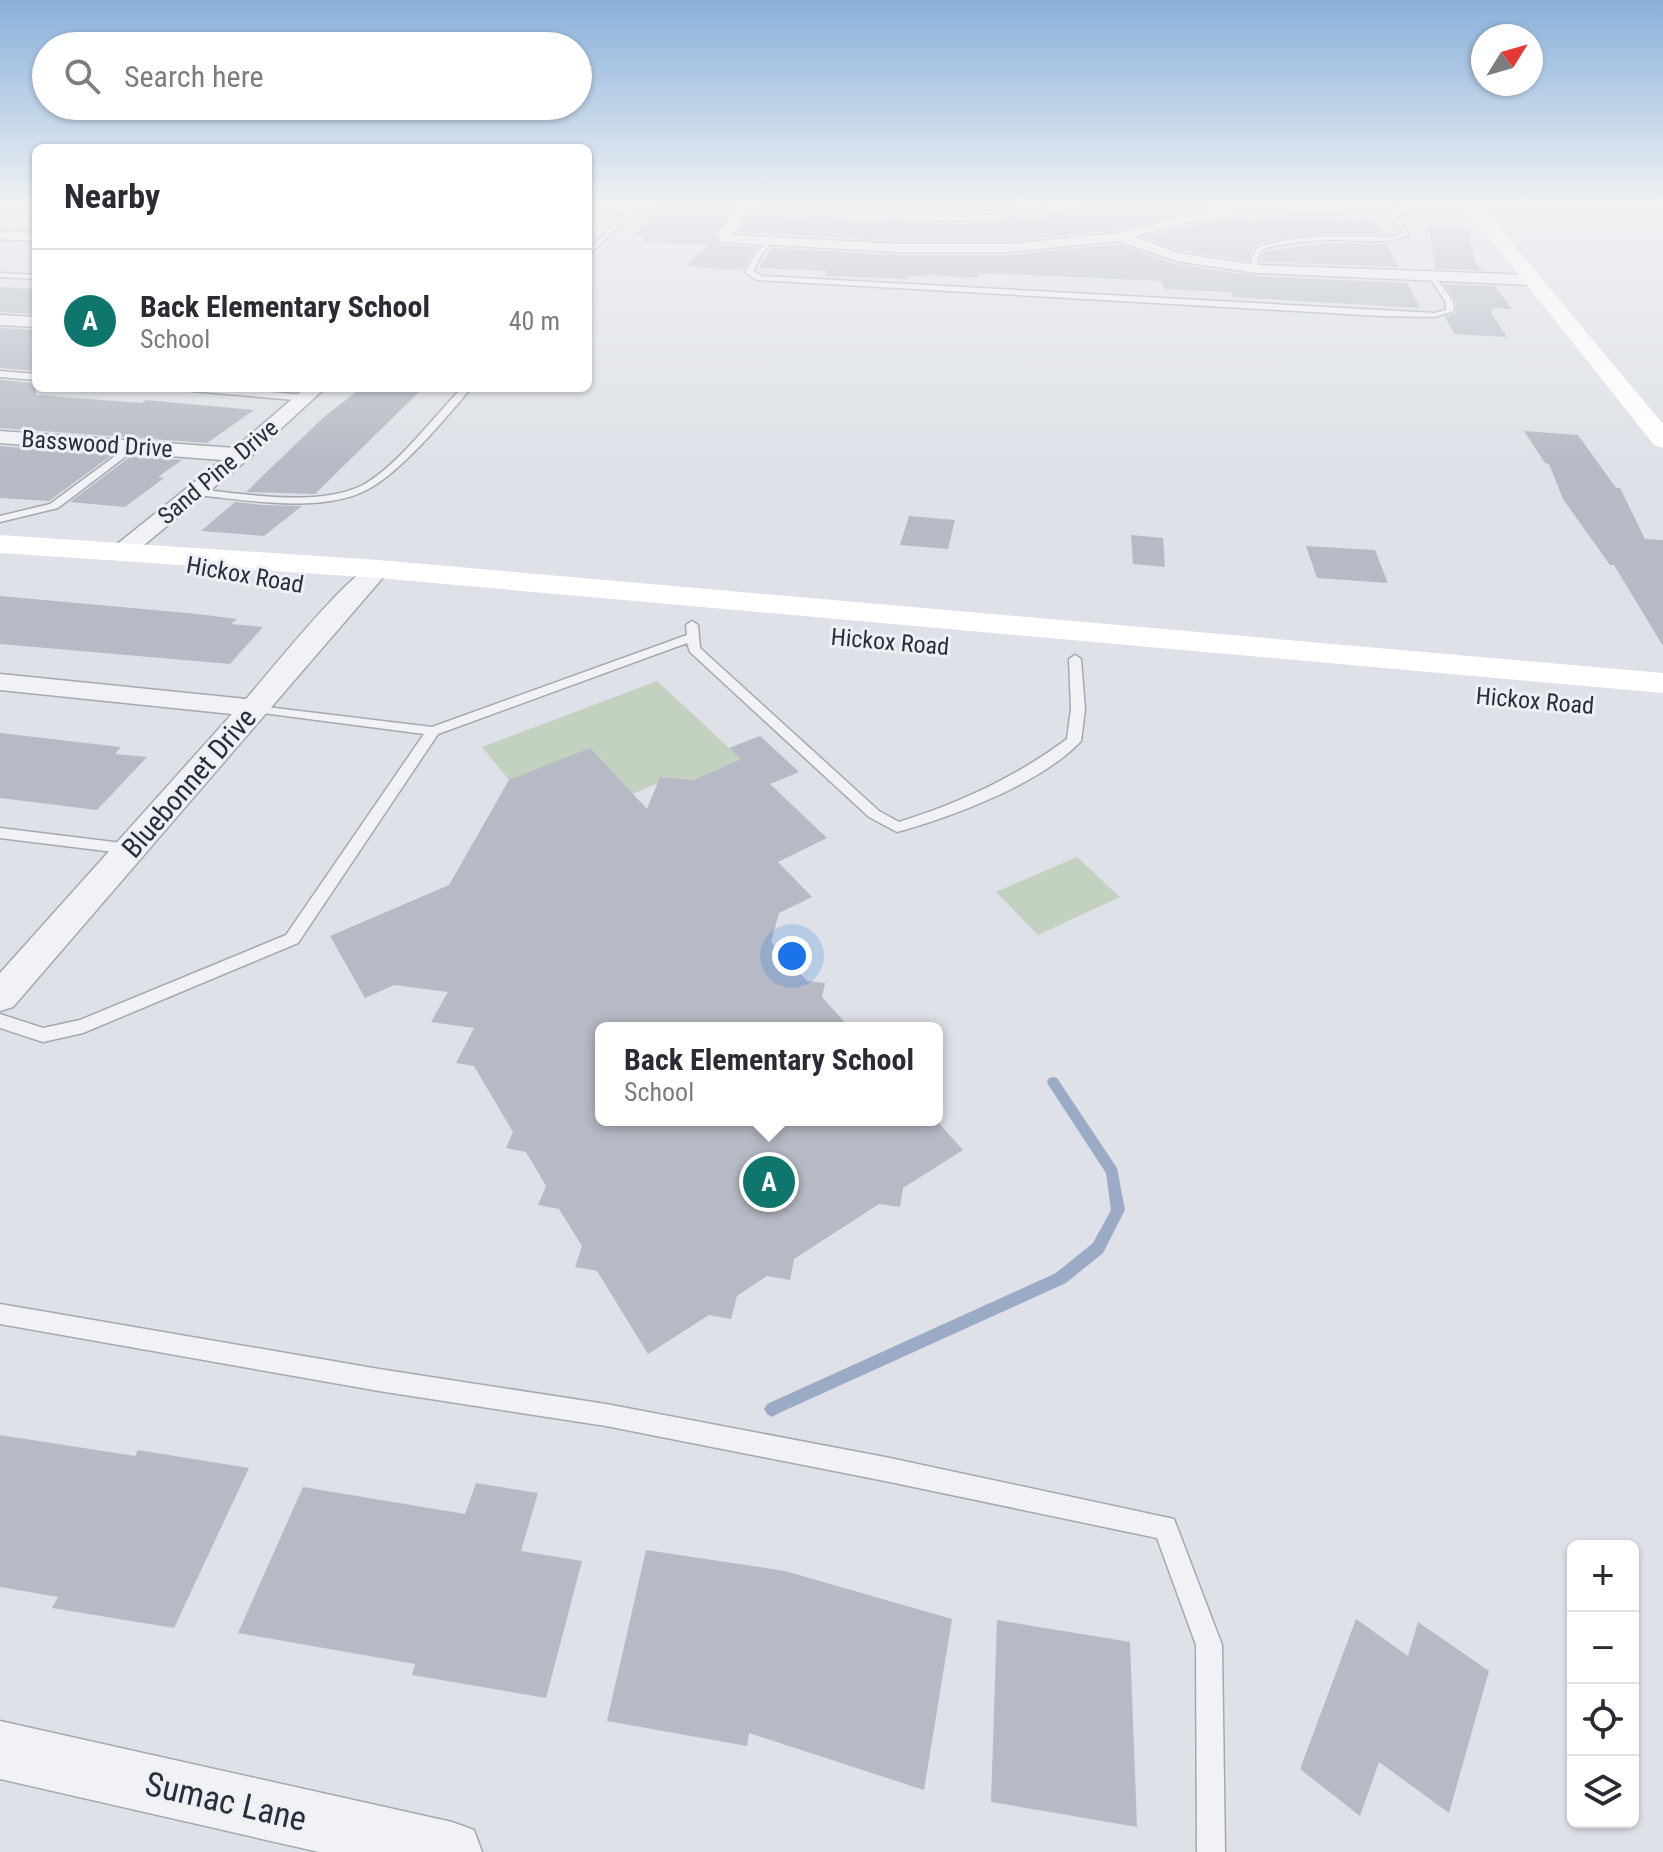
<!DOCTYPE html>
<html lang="en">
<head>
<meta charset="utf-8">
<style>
  body { margin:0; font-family:"Roboto Condensed",sans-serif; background:#f7f7f7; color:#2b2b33 }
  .controls { position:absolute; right:24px; bottom:24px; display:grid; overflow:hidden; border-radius:12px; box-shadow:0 2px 6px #0004 }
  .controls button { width:72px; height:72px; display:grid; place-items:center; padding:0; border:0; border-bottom:2px solid #e1e1e2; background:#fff; color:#2b2b33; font:40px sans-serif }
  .compass { position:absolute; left:1471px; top:24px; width:72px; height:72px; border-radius:50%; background:#fff; box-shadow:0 2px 6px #0004; rotate:53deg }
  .you { position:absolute; left:792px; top:956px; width:28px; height:28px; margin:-20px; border:6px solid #fff; border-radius:50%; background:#1a73e8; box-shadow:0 0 0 12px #1a73e833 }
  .badge { display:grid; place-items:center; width:52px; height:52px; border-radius:50%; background:#0f766e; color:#fff; font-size:26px; font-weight:700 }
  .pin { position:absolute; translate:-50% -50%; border:4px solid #fff; box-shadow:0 2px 8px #0006 }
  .popup { position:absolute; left:595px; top:1022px; width:348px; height:104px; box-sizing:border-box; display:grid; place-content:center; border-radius:12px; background:#fff; filter:drop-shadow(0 2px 6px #0005); font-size:26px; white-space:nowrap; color:#7c7c81 }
  .popup b { font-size:30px; color:#2b2b33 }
  .popup::after { content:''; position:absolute; left:50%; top:100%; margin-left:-16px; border:16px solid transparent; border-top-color:#fff }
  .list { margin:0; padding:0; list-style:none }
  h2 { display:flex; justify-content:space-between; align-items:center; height:104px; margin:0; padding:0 32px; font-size:34px }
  h2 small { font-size:26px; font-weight:400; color:#7c7c81 }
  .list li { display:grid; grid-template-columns:52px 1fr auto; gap:24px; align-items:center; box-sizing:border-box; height:144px; padding:0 32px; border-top:2px solid #e1e1e2 }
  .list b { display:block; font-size:30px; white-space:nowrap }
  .list p { margin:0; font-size:26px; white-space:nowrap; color:#7c7c81 }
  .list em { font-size:26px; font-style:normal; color:#7c7c81 }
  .icon { flex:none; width:44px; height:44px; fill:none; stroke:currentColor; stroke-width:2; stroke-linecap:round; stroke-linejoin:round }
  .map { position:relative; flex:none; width:1663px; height:1852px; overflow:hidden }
  .search { position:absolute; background:#fff; box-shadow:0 2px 6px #0004; left:32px; top:32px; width:560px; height:88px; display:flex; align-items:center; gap:20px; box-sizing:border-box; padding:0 28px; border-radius:44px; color:#7c7c81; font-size:30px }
  .panel { position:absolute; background:#fff; box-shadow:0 2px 6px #0004; left:32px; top:144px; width:560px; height:248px; border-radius:12px }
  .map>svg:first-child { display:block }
  .green { fill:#c3d1c0 }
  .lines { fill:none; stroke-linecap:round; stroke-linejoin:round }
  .stream { fill:#9babc6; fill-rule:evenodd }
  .building { fill:#b6bac4 }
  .lane-casing { stroke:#a4a8b1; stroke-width:3 }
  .street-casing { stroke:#a4a8b1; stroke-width:3 }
  .lane { fill:#f1f2f6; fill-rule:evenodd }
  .street { fill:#f1f2f6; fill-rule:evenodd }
  .secondary { fill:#fff; fill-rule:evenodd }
  .labels { text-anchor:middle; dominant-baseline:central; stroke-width:6; stroke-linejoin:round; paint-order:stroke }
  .far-street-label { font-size:24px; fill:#282e3d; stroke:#eef0f5 }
  .street-label { font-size:28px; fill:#282e3d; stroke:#eef0f5 }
  .near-street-label { font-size:34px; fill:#282e3d; stroke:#eef0f5 }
</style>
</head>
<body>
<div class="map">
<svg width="1663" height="1852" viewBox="0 0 1663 1852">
  <rect width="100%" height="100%" fill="#dee1e7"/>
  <path class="green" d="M657 681 741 759 693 780 661 777 658 783 633 794 509 780 482 747Z
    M1077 857 1120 897 1038 935 996 892Z"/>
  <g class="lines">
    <path class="stream" d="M1053 1077 1057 1078 1117 1168 1125 1210 1103 1253 1066 1283 777 1414 772 1417 767 1414 764 1409 767 1404 1056 1273 1093 1243 1111 1210 1106 1173 1049 1086 1047 1082 1049 1078Z"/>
  </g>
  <path class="building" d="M662 202H739L714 234 721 245 758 247 744 267 732 270 687 266 708 244 642 242 647 235H635Z
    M760 202H1065L963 214 756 208Z
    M1098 202H1201L1214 207 1118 230 1008 241H899L738 232 751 215 963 224 1051 216Z
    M1240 216 1248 219 1309 217 1374 221 1381 234H1325L1274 240 1255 245 1248 261 1180 250 1144 237Z
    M1429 227 1468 230 1475 261 1482 270 1435 269Z
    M1329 243 1386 244 1399 267 1261 262 1260 259 1265 252 1273 250Z
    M1118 244 1175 264 1256 276 1407 283 1420 308 1233 297 1232 292 1164 289 1162 281 979 273 977 278 935 275 909 276 908 279 825 276 827 271 758 268 772 248 899 255H1008Z
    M1444 284 1495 286 1512 309 1492 308 1494 311H1490L1507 337 1454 334 1445 317 1456 313V301Z
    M0 287 36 289V314L0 312Z
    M0 328 36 330V371L0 368Z
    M0 380 36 383V395L142 403 146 400 254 410 207 443 0 428Z
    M361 388H423L315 494 246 492 324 417Z
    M1524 431 1578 435 1616 488H1620L1645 539 1663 540V646L1614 565H1610L1563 499 1549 464 1545 463Z
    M0 446 112 455 49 501 0 498Z
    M131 456 182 460 158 477 164 478 125 507 70 502Z
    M235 502 262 505 302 506 264 536 201 531Z
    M909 516 955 520 948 549 900 545Z
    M1131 535 1163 538 1165 567 1133 564Z
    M1306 546 1375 550 1388 583 1317 578Z
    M0 596 198 614 237 619 231 624 263 627 230 664 0 644Z
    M0 733 121 747 115 754 147 757 97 810 0 798Z
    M760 736 799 772 770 784 827 838 778 862 812 897 779 913 771 942 807 981 825 983 822 997 850 1028H601V1120H936L963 1150 903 1188 900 1207 879 1204 794 1259 790 1280 767 1276 737 1296 731 1319 709 1315 648 1354 597 1271 575 1267 582 1246 559 1209 538 1205 546 1186 526 1152 506 1148 513 1132 474 1066 456 1063 474 1028 431 1022 448 992 394 985 365 998 330 936 449 885 509 780 590 748 647 809 660 777 693 780 741 759 729 748Z
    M0 1435 135 1456 138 1450 249 1468 174 1628 52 1608 58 1597 0 1587Z
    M476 1483 538 1493 521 1551 582 1561 546 1698 412 1675 415 1664 238 1633 303 1487 465 1514Z
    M646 1550 785 1571 952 1619 924 1790 749 1733 747 1746 607 1721Z
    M1356 1619 1408 1656 1418 1622 1489 1671 1449 1813 1379 1762 1360 1816 1300 1769Z
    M997 1620 1130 1642 1137 1827 991 1802Z"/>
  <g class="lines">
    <defs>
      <path id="lane" d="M637 202H643L588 256V250L626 213 588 211V207L629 209Z
        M1084 202H1095L1050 213 963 221 875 219 741 211 963 217 1006 214Z
        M1382 202H1388L1409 235C1387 245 1363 240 1339 240 1313 240 1288 242 1263 249L1257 259 1260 269 1256 271 1252 269 1251 259 1258 247C1303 233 1348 237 1394 237L1403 233Z
        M770 240 773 242 761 255 753 271 762 276 1435 313 1446 310 1445 301 1429 276 1433 274 1453 301 1454 311 1435 317 1382 316 757 280 745 272 756 253Z
        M0 273 36 275V279L0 277Z
        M0 371 36 374V380L0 377Z
        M188 388H222L306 395 310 398 306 401 192 391Z
        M462 388H471C446 418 405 467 372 487 327 515 247 500 197 495L192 492 197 489C245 494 316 507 361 486 395 469 434 416 462 388Z
        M130 445 138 447 58 508 0 522V516L50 504Z
        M692 621 698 625 700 648 879 811 899 822C960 803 1016 777 1067 739L1071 709 1069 659 1075 655 1081 659 1085 709 1081 741C1042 783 952 817 897 832L869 817 690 652 687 643 438 734 298 943 83 1033 43 1042 0 1028V1014L43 1028 80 1020 286 935 424 734 255 712 250 711V705L432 727 687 635 686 625Z
        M0 828 130 844 137 849 130 854 0 838Z
        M0 1304 379 1369 606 1404 885 1457 1174 1519 1222 1645 1225 1852H1197L1196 1645 1157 1538 885 1481 606 1426 379 1391 0 1324Z"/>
      <path id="street" d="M743 202H757L732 235 899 244H1008L1119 233 1194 213 1246 204 1413 208 1420 212 1418 215 1246 212 1195 221 1134 237 1179 253 1256 265 1531 275 1539 280 1531 285 1256 273 1176 261 1118 241 1008 252H899L721 242 717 233Z
        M0 231 36 233V241L0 239Z
        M0 315 36 317V327L0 325Z
        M305 388H325L248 459 127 559H111L107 554 111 549 222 460 0 443V431L235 448Z
        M378 562 386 564 390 569 386 574 13 1007 0 1011V973L232 714 0 690V674L246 699C269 673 352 568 378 562Z
        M0 1721 452 1822 474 1830 482 1852H319L0 1779Z"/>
    </defs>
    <use href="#lane" class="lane-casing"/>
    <use href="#street" class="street-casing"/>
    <use href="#lane" class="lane"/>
    <use href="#street" class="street"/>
    <path class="secondary" d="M1461 202H1478L1663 424V448L1654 445Z
      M0 535 378 560 1663 673V693L378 578 0 553Z"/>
  </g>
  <linearGradient id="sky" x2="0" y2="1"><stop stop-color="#89b0da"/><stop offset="0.44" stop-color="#f0f2f4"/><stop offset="1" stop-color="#f0f2f4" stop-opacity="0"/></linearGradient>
  <rect width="1663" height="461" fill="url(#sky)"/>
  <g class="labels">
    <g class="far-street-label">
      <text transform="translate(97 444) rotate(4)">Basswood Drive</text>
      <text transform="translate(218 472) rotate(-40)">Sand Pine Drive</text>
      <text transform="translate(245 575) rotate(10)">Hickox Road</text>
      <text transform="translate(890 642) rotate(5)">Hickox Road</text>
      <text transform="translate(1535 701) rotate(5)">Hickox Road</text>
    </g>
    <g class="street-label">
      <text transform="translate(189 783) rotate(-49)">Bluebonnet Drive</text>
    </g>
    <g class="near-street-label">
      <text transform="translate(226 1801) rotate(13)">Sumac Lane</text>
    </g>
  </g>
</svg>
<div class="controls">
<button>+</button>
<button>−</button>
<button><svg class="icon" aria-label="locate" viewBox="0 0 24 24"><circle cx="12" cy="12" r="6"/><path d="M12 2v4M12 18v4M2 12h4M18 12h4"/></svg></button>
<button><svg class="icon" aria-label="layers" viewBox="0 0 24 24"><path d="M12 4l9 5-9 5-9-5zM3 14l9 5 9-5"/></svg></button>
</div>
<svg class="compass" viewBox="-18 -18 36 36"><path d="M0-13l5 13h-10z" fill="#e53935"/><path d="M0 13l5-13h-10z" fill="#7c7c81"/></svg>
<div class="you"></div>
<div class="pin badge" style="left:769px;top:1182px">A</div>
<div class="popup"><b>Back Elementary School</b>School</div>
<div class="search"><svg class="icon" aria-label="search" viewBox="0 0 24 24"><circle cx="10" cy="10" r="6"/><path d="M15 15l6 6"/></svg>Search here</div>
<section class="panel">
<h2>Nearby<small></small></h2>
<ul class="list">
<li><span class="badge">A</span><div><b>Back Elementary School</b><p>School</p></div><em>40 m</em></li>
</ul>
</section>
</div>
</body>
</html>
